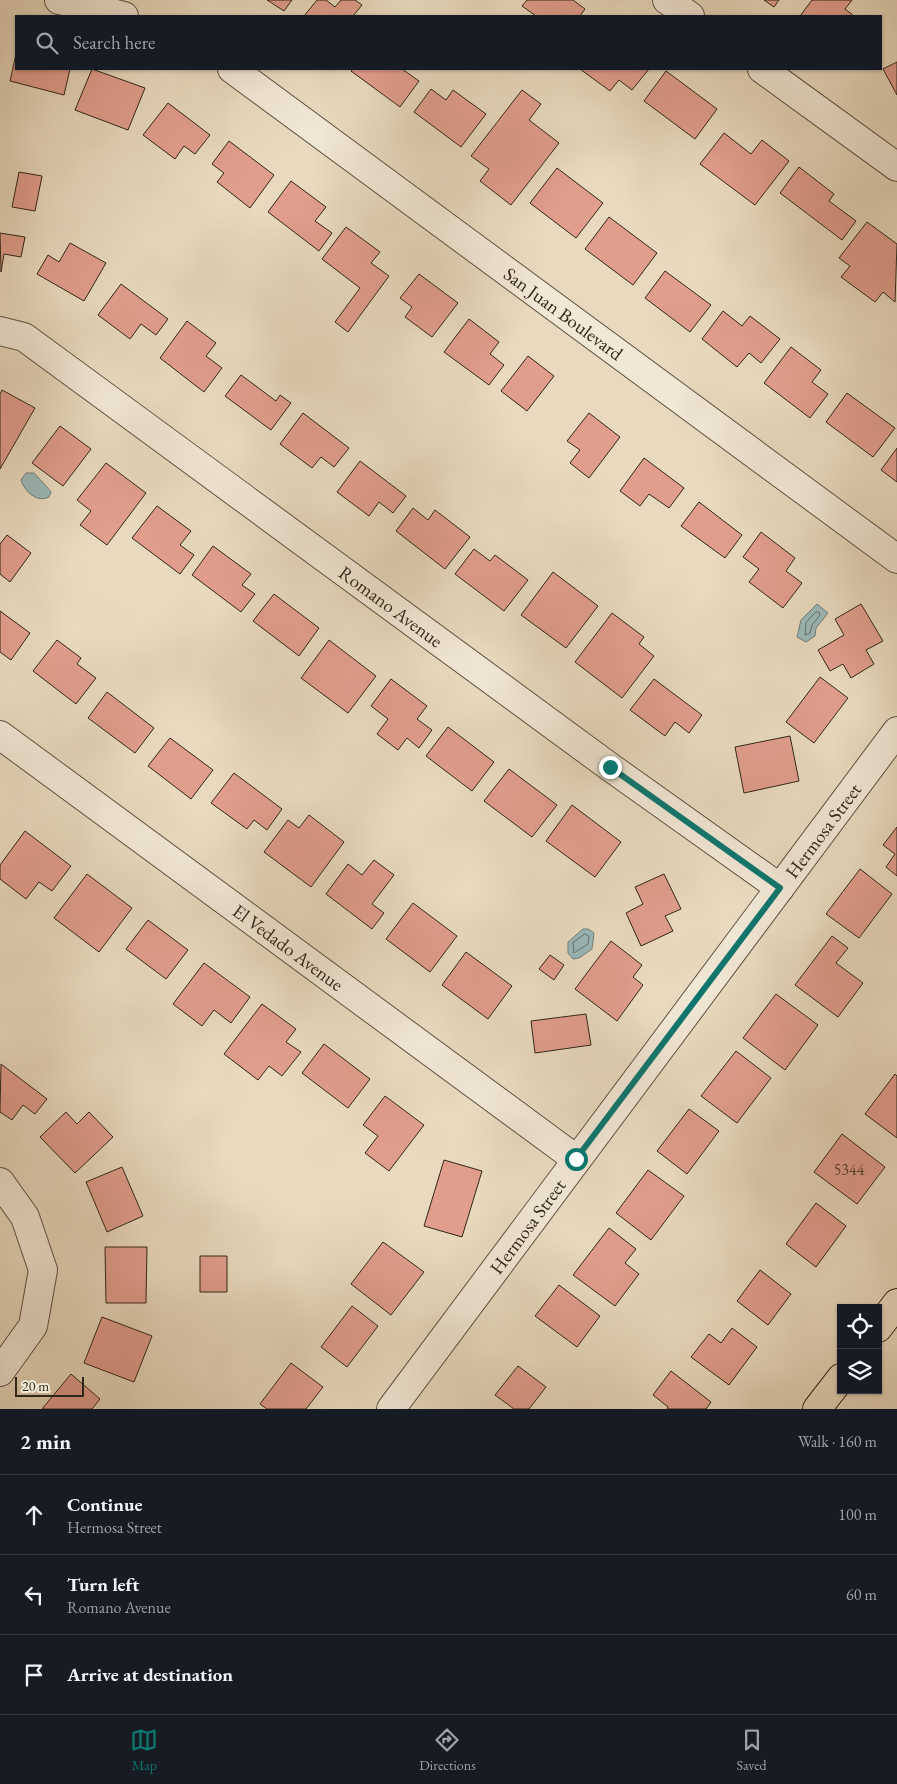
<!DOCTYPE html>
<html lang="en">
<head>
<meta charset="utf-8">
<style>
  body { margin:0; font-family:"EB Garamond",serif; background:#242831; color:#f1f3f6 }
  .controls { position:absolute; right:15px; bottom:15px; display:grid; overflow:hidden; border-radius:0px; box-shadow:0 1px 4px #0004 }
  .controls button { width:45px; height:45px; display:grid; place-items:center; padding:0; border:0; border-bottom:1px solid #363941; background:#171b24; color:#f1f3f6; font:25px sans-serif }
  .scale { position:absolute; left:15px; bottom:12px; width:69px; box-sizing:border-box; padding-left:5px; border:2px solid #302619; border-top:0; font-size:14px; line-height:18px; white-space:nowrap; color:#302619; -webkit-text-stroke:4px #f1e7d5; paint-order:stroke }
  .stop { position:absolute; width:15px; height:15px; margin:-11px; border:4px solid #0f766e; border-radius:50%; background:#fff }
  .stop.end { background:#0f766e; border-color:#fff; box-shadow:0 1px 5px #0008 }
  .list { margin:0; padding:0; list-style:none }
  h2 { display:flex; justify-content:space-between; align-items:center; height:65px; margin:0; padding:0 20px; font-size:21px }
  h2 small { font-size:16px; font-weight:400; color:#9ea1a6 }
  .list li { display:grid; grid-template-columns:32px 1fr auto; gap:15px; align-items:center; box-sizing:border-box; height:80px; padding:0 20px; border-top:1px solid #363941 }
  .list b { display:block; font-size:19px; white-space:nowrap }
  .list p { margin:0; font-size:16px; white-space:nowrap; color:#9ea1a6 }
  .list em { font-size:16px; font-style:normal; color:#9ea1a6 }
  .icon { flex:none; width:28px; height:28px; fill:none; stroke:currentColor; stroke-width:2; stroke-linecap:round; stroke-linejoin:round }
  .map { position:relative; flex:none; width:897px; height:1409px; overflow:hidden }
  .search { position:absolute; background:#171b24; box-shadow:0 1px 4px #0004; left:15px; right:15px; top:15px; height:55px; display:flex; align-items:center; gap:12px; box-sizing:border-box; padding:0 18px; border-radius:0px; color:#9ea1a6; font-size:19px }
  .sheet { height:305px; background:#171b24 }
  nav { display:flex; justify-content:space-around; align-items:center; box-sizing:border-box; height:70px; border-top:1px solid #363941; background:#171b24; font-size:14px; color:#9ea1a6 }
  nav a { display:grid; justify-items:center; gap:2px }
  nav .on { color:#0f766e }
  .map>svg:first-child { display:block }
  .water { fill:#9ab9ba; stroke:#707e7a }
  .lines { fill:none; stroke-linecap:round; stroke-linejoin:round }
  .shore { stroke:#65706a; stroke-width:1 }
  .building { fill:#e19e8d; stroke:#302619 }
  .minor-casing { stroke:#5e5342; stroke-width:30 }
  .major-casing { stroke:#302619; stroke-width:30 }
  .minor { stroke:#f1e7d5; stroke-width:28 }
  .major { stroke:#e9dabf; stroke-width:28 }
  .route { stroke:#0f766e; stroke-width:6 }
  .labels { text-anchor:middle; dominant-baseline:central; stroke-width:4.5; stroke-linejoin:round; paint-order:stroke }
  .number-label { font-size:16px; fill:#5c4436 }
  .street-label { font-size:19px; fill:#302619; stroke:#f1e7d5 }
</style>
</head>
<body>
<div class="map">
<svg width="897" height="1409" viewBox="0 0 897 1409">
  <rect width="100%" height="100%" fill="#e9dabf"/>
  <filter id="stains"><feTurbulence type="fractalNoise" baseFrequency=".004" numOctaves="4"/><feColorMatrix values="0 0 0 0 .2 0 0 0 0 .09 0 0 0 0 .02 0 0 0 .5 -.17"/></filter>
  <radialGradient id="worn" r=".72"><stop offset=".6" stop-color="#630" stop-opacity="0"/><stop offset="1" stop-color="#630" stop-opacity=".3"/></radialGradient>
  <path class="water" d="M26 473H34C37 476 49 489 51 492L49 497C37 503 25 492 21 480Z
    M817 604 828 613 816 628 815 636 806 642 797 637 801 620Z
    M583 929H588L594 933 592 949 579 958 573 959 568 953V942Z"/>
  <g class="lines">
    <path class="shore" d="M816 612H819L820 615 812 625 810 633 805 635 806 623Z
      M585 934 589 936 588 944 574 953 573 943Z"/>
  </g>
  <path class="building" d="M267 0H292L284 11Z
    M317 0H326L335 7 341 0H355L362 5 353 16H304Z
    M527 0H573L585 9 580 16H536L522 6Z
    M764 0H779L774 7Z
    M812 0H852L845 9 854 16H800Z
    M16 54V69H70L64 95 10 81Z
    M897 62V95L883 69Z
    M92 69 145 88 128 130 75 110Z
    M353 69H402L419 81 400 107 351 71Z
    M580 69H649L632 90 619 80 610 91Z
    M666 71 717 109 695 139 644 101Z
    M431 89 446 100 453 90 486 114 461 147 414 112Z
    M522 90 541 104 529 120 559 143 511 205 480 181 489 169 471 156Z
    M168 103 210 135 195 154 184 146 175 159 143 135Z
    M724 133 751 154 762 140 789 161 755 205 700 164Z
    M229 141 274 175 250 208 217 182 224 173 212 164Z
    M799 167 834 194 829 201 856 221 842 240 780 193Z
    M557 168 603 203 576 238 530 203Z
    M19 172 42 176 35 211 12 207Z
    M291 181 326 207 315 221 332 233 319 251 268 212Z
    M609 217 657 253 633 285 585 249Z
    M867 222 897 244 895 302 883 292 875 302 841 277 850 266 839 258Z
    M346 227 380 252 371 263 389 276 348 332 335 322 360 288 322 259Z
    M0 233 25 237 21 257 4 254 1 272Z
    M70 243 106 263 84 301 37 274 48 255 59 262Z
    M665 271 711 305 690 332 645 298Z
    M419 274 458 303 432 337 405 317 412 307 400 298Z
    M121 284 168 319 156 335 141 324 130 339 98 315Z
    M723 311 742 326 750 316 780 339 761 363 749 353 737 367 702 339Z
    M469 319 499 342 490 354 504 365 489 385 444 352Z
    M187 321 216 343 206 356 222 368 204 392 160 358Z
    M791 347 821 370 812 382 828 394 810 418 764 383Z
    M528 356 554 376 527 411 501 391Z
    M241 375 276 401 280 395 291 403 271 430 225 396Z
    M2 390 35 408 0 469V394Z
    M847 393 895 428 873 457 826 422Z
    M303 413 349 448 334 467 321 457 312 468 280 444Z
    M589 413 620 437 589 478 570 463 580 450 567 441Z
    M60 426 91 449 63 486 32 463Z
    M897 448V482L881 470Z
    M644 458 684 488 669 508 649 494 640 506 620 491Z
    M360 461 406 496 393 513 379 502 369 516 337 492Z
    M106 463 146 493 107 545 80 525 91 511 77 500Z
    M699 502 742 535 725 558 681 526Z
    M157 506 191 531 180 545 194 555 180 574 132 538Z
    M413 508 428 520 435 510 470 537 445 569 396 531Z
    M761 532 795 558 786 571 802 583 783 608 749 582 759 569 743 557Z
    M7 535 31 553 10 582 0 574V544Z
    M213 546 251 574 242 585 255 594 241 612 192 575Z
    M474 549 490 561 495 555 528 580 504 611 455 574Z
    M553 572 598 606 566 648 521 615Z
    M274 594 319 628 299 656 253 621Z
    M861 604 883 641 866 650 874 664 851 678 843 664 830 671 818 650 844 635 835 619Z
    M0 611 30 633 11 660 0 652Z
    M612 613 644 637 639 644 654 656 622 698 575 662Z
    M57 640 81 658 77 664 96 678 76 704 33 671Z
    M329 640 376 676 348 713 301 678Z
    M820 677 848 698 814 743 786 722Z
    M391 679 427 706 417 719 432 730 419 748 407 738 398 750 377 734 388 719 371 706Z
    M654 679 702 715 689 733 675 722 665 736 630 710Z
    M107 692 154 728 135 753 88 718Z
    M448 727 494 762 472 791 426 756Z
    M790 736 799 781 744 793 735 747Z
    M170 738 213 770 191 799 148 766Z
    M509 769 557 805 532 837 484 801Z
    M234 773 282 809 267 830 254 820 247 829 211 803Z
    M572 805 621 842 595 877 546 841Z
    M309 815 344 842 311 887 264 852 288 820 299 828Z
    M897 827V876L886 867 895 854 883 845Z
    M25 831 71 866 52 891 39 882 26 899 0 879V865Z
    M374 860 394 875 372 904 384 913 372 929 326 894 348 864 362 875Z
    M860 869 892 894 859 938 826 914Z
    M87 874 132 908 99 952 54 918Z
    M664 874 681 909 665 916 673 931 641 946 626 913 643 904 635 887Z
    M413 903 457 936 430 972 386 939Z
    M148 920 188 950 166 979 126 949Z
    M832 936 848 948 836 963 863 983 838 1017 795 985Z
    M611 941 642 965 633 977 643 985 617 1021 575 989Z
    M466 952 512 986 488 1019 442 985Z
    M550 955 564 965 554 980 539 969Z
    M204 963 250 997 231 1023 214 1010 202 1026 173 1004Z
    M776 994 818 1025 785 1070 743 1038Z
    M262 1004 296 1029 286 1042 301 1052 282 1076 269 1066 258 1080 224 1054Z
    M586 1014 591 1045 535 1053 531 1021Z
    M324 1044 370 1079 348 1108 302 1073Z
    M736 1051 771 1078 737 1123 701 1096Z
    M1 1064 47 1099 35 1114 23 1105 12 1120 0 1112Z
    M895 1074 897 1076V1138L865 1114Z
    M385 1096 424 1125 389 1171 365 1153 378 1136 363 1125Z
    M689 1109 719 1131 687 1174 657 1151Z
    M66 1112 77 1124 89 1112 113 1137 75 1173 40 1137Z
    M842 1134 885 1167 857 1204 814 1172Z
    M444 1160 482 1171 462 1237 424 1226Z
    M122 1167 143 1216 107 1232 86 1182Z
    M648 1170 684 1196 651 1240 616 1213Z
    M816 1203 846 1226 816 1267 786 1244Z
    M609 1228 636 1249 625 1263 639 1274 615 1306 573 1275Z
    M383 1242 424 1272 391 1315 351 1284Z
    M105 1247H147L146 1303H106Z
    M200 1256H227V1292H200Z
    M760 1270 791 1294 768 1325 737 1301Z
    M559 1285 600 1316 577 1347 535 1316Z
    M352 1306 378 1326 347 1367 321 1347Z
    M102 1317 152 1336 134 1382 84 1363Z
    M732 1328 757 1347 729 1385 691 1357 709 1334 721 1343Z
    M291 1363 323 1387 306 1409H267L260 1404Z
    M518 1366 546 1387 529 1409H514L495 1395Z
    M671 1371 711 1402 706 1409H667L668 1407 653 1395Z
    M71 1374 100 1399 92 1409H42Z"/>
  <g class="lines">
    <defs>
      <g id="minor">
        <path d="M59 0 124 16"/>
        <path d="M667 0 690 16"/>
        <path id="s1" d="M232 69 897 559"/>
        <path d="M762 69 897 167"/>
        <path id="s2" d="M0 331 24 337 610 767 780 888"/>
        <path id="s3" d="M0 735 576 1159"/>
        <path d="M0 1182 25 1217 43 1270 33 1326 0 1372"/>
        <path id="s4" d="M391 1409 897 731"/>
      </g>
      <path id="major" d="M878 1328 897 1303
        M817 1409 841 1378"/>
    </defs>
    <use href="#minor" class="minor-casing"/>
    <use href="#major" class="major-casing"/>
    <use href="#minor" class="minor"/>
    <use href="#major" class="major"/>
  </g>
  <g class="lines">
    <path class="route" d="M576 1159 780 888 610 767"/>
  </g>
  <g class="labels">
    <g class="number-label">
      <text x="849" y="1169">5344</text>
    </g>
    <g class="street-label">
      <text stroke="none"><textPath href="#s1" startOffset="412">San Juan Boulevard</textPath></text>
      <text stroke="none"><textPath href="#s2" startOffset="480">Romano Avenue</textPath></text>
      <text stroke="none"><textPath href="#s4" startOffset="722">Hermosa Street</textPath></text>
      <text stroke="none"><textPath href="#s3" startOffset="358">El Vedado Avenue</textPath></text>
      <text stroke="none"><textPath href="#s4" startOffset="228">Hermosa Street</textPath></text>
    </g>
  </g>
  <rect width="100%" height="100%" filter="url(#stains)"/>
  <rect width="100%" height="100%" fill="url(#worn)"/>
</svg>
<div class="controls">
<button><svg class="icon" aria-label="locate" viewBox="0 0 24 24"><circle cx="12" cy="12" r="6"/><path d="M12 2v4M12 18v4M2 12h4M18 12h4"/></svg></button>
<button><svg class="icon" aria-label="layers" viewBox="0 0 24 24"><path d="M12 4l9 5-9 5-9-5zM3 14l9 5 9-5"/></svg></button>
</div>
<div class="scale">20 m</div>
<div class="stop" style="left:576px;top:1159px"></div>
<div class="stop end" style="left:610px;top:767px"></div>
<div class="search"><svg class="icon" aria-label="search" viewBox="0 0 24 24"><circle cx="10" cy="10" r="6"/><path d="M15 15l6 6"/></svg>Search here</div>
</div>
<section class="sheet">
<h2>2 min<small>Walk · 160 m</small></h2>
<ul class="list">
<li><svg class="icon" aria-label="ahead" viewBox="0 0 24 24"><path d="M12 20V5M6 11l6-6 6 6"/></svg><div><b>Continue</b><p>Hermosa Street</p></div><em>100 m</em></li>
<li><svg class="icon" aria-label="left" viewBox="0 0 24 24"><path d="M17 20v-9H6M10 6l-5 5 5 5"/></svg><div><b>Turn left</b><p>Romano Avenue</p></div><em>60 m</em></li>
<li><svg class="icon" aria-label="arrive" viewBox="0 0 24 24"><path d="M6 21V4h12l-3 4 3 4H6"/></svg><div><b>Arrive at destination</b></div></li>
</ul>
</section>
<nav>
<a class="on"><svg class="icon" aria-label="map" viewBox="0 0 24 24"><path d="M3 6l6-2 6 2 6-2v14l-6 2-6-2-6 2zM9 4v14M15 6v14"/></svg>Map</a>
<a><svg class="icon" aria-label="directions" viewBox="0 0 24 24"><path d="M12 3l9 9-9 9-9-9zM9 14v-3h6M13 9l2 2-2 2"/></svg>Directions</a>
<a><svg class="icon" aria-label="saved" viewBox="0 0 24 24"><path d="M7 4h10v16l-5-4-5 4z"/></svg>Saved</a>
</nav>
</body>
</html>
